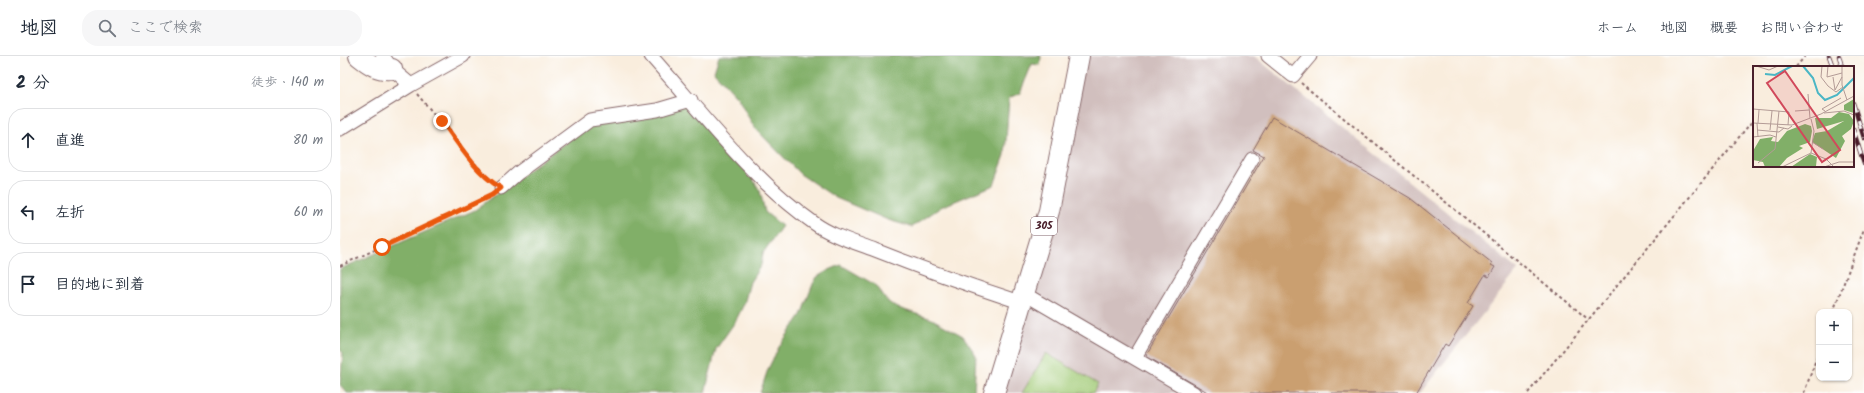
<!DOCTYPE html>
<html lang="ja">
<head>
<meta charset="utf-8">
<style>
  body { margin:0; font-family:Kalam,"Klee One",sans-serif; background:#f6f6f7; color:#1f2937 }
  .controls { position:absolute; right:12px; bottom:12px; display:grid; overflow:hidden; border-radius:8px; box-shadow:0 1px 3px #0004 }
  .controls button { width:36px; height:36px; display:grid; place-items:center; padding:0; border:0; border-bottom:1px solid #e0e1e3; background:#fff; color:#1f2937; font:20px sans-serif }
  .stop { position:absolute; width:12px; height:12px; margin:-9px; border:3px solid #ea580c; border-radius:50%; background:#fff }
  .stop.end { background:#ea580c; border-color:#fff; box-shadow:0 1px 4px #0008 }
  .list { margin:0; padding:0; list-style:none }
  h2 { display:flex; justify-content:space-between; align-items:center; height:52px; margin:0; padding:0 16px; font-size:17px }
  h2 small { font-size:13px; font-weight:400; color:#747a83 }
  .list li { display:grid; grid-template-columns:26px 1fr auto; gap:12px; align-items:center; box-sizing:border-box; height:64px; margin:0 8px 8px; padding:0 8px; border:1px solid #e0e1e3; border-radius:16px }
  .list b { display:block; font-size:15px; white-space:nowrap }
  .list em { font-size:13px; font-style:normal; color:#747a83 }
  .icon { flex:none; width:22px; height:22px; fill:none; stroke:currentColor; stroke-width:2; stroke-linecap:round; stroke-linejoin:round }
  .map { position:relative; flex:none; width:1524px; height:337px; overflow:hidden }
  header { display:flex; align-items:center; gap:24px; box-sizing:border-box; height:56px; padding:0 20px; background:#fff; border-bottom:1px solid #e0e1e3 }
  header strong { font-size:19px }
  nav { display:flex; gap:22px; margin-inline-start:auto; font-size:14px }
  .search { width:280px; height:36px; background:#f6f6f7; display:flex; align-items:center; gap:10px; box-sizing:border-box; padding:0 14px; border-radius:16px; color:#747a83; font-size:15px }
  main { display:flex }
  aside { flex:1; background:#fff }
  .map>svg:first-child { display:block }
  .industrial { fill:#d1bfbe }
  .green { fill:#a2cb77; stroke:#767551 }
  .forest { fill:#81af68; stroke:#66674a }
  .building { fill:#ca9f70 }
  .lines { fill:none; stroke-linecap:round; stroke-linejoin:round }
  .minor-casing { stroke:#876769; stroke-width:15 }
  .highway-casing { stroke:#876769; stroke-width:22 }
  .path { stroke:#876769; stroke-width:2; stroke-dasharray:3 3; stroke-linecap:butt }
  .minor { stroke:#fff; stroke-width:13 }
  .highway { stroke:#fff; stroke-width:20 }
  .rail-casing { stroke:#4a1f2b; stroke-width:4.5 }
  .rail { stroke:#fff; stroke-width:3; stroke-dasharray:9; stroke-linecap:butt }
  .route { stroke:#ea580c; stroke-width:5 }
  .labels { text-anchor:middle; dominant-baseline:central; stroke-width:3; stroke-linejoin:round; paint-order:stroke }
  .shield { fill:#fff; stroke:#80626b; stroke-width:1 }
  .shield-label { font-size:11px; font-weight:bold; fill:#4a1f2b }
  .inset-river { fill:none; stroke:#4ab6c5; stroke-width:2 }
  .inset-road { fill:none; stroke:#b39b96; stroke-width:1 }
  .view { fill:#d1495b; fill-opacity:0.15; stroke:#d1495b; stroke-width:2 }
  .inset-edge { fill:none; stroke:#4a1f2b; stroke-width:2 }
</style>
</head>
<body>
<header>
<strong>地図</strong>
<div class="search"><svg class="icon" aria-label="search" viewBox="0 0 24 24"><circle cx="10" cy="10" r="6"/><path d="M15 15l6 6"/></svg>ここで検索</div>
<nav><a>ホーム</a><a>地図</a><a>概要</a><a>お問い合わせ</a></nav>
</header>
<main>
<aside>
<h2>2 分<small>徒歩 · 140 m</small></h2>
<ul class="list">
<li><svg class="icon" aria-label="ahead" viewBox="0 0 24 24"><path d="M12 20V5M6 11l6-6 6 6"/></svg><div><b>直進</b></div><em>80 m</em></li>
<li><svg class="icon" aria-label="left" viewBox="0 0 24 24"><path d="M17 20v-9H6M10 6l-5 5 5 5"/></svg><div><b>左折</b></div><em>60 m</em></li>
<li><svg class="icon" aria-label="arrive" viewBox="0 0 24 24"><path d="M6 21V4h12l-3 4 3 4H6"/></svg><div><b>目的地に到着</b></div></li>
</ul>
</aside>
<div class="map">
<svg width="1524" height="337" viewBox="0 0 1524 337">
  <rect width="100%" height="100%" fill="#fff"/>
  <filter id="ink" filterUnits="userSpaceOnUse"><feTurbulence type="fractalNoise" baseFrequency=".025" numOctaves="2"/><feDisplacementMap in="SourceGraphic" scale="8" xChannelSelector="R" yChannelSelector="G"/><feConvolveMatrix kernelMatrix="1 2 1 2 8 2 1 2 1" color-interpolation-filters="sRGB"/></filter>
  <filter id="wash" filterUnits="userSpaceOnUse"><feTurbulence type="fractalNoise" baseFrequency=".012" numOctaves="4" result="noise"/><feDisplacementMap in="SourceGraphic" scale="16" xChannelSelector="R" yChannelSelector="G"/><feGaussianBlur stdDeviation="0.9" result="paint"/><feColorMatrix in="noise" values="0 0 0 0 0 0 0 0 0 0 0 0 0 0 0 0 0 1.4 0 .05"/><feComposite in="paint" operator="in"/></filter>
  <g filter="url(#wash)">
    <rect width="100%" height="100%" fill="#f9eddd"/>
    <path class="industrial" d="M746 0H914L1178 214 1080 337H661Z"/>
    <path class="green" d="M706 297 758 328 753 337H682Z"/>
    <path class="forest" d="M379 0H701L700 9 692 8 680 37 669 42 665 99 654 129 601 151 572 171 548 164 496 142 460 118 414 71 398 42 374 16Z
      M351 48 408 115 420 135 425 156 442 170 423 197 421 209 410 226 404 248 395 266 376 293 365 337H7L0 329 3 297 0 294V213L135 154 249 69Z
      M501 209 537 230 545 243 555 251 592 263 623 280 636 299 634 337H420L428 313 439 291 461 259 473 228 477 221 489 214Z"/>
    <g id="blocks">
      <path class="building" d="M932 61 1070 142 1152 207 1151 209 1155 211 1149 221 1145 219 1128 247 1133 250 1108 290 1105 288 1076 337H869L806 300 924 100 913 94Z"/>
    </g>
  </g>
  <g filter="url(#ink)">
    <use href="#blocks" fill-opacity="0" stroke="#876769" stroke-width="1"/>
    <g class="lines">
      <defs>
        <path id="minor" d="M43 0 52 13 71 29
          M311 0C361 56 412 124 474 167 492 180 514 186 535 194 583 213 631 230 680 246
          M928 0 953 20 970 0
          M0 73 71 29 123 0
          M161 132 178 117 250 64 317 54 351 44
          M683 237 854 337
          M795 301 912 103"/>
        <path id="highway" d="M19 0C29 8 39 15 52 13
          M654 337 709 155 739 0"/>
      </defs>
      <use href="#minor" class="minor-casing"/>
      <use href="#highway" class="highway-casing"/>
      <path class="path" d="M1456 11 1465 0
        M961 27 1249 264
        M77 38 94 58 102 65 129 102 152 126
        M0 210 153 139
        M1493 256 1524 173
        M1188 337 1414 63
        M1464 337 1479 295"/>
      <use href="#minor" class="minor"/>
      <use href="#highway" class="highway"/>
      <defs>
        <path id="rail" d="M1489 0 1493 11
          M1499 0 1502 11
          M1513 47 1524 82
          M1513 73 1524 108"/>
      </defs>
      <use href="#rail" class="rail-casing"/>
      <use href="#rail" class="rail"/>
    </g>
  </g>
  <g class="lines" filter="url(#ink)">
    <path class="route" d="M42 191 152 139 161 132C136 117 119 89 102 65"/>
  </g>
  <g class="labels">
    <rect class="shield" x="691" y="161" width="26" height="18" rx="3"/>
    <g class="shield-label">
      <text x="704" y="170">305</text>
    </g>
  </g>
  <g transform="translate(1413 10)">
    <rect width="101" height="101" fill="#f9eddd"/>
    <path d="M101 33V47L91 44V39ZM86 46 96 48 101 55 98 63 89 70 92 75 83 92 59 76 62 67 74 65 91 55 64 63 62 52H78ZM52 58 58 60 59 65 57 76 46 80 50 82 34 92 26 101H12L10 96 0 94V85L7 73 20 71 18 75 25 76 34 65ZM57 88 64 91 63 100 69 101H38Z" fill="#81af68"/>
    <path class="inset-river" d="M50 0 60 12 65 27 72 34 84 29 101 12M12 8 22 9 39 0"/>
    <path class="inset-road" d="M3 0 16 4 25 0M69 0 68 11 75 20 83 26 90 21M75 0 74 11 89 7M89 0V19L94 34M80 11 82 24M82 24 89 11M55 28 57 52M0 43 36 46 35 59M42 45 56 44M72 45 69 43 88 32M71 47 91 45 101 49M58 53 61 65 58 87M0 57 39 59 68 48 101 30M4 57 5 71M5 57 6 44M25 61 35 63 39 60M4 64 26 66 31 62M17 64 19 45M0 71 17 69 23 71M59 76 70 83M5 97 22 83 26 45M29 101 58 87 73 93 81 101M71 101 86 96H101"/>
    <path class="view" d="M32 5 87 84 69 96 14 17Z"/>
    <rect width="101" height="101" class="inset-edge"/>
  </g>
</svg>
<div class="controls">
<button>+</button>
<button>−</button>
</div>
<div class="stop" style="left:42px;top:191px"></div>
<div class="stop end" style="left:102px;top:65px"></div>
</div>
</main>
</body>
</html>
